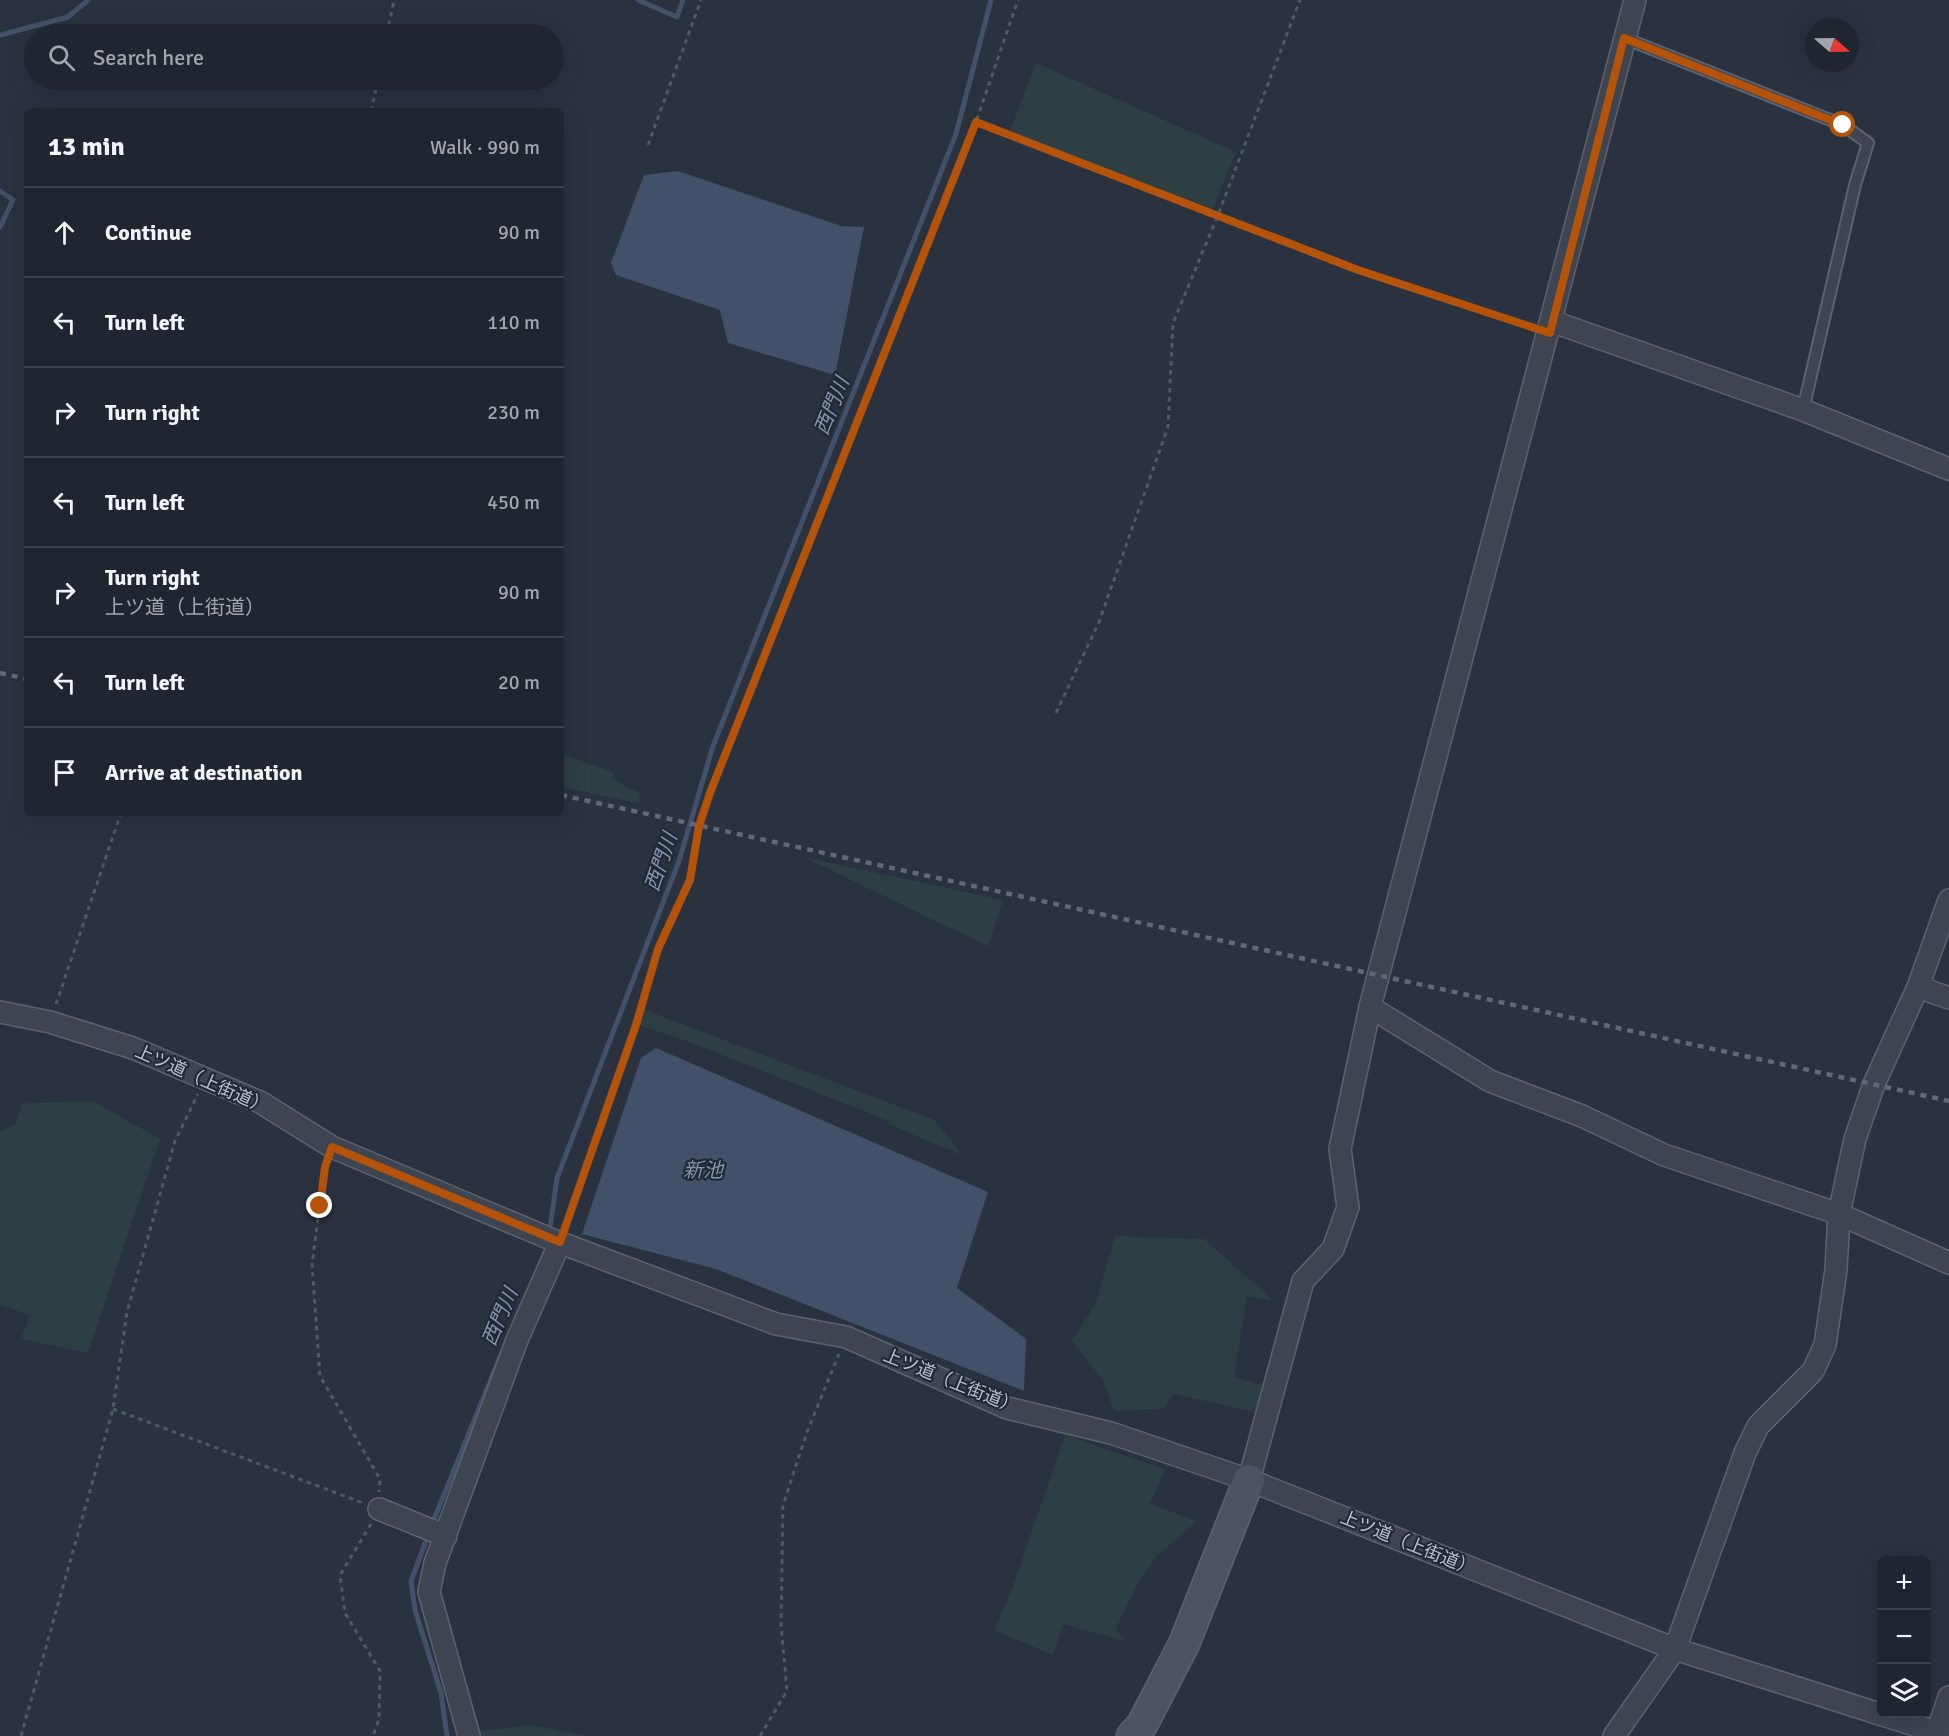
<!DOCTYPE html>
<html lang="en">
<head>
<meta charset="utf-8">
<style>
  body { margin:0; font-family:Signika,"Noto Sans JP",sans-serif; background:#282e38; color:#f1f3f6 }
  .controls { position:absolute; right:18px; bottom:18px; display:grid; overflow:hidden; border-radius:9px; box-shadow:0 6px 24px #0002 }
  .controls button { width:54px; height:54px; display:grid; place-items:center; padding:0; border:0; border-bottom:2px solid #3d434c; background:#202630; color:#f1f3f6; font:30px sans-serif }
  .compass { position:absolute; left:1805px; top:18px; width:54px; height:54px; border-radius:50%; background:#202630; box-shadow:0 6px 24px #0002; rotate:110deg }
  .stop { position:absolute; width:18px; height:18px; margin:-14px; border:4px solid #b45309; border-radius:50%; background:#fff }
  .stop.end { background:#b45309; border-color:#fff; box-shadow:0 2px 6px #0008 }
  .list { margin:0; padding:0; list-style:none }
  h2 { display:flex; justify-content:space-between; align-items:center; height:78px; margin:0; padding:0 24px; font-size:26px }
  h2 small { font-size:20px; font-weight:400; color:#a2a5ab }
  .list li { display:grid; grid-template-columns:39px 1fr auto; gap:18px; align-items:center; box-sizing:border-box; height:90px; padding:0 24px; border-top:2px solid #3d434c }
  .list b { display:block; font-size:22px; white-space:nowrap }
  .list p { margin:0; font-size:20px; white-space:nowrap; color:#a2a5ab }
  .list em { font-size:20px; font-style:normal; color:#a2a5ab }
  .icon { flex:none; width:33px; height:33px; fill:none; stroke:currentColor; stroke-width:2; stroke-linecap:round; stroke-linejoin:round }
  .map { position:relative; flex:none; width:1949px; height:1736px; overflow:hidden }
  .search { position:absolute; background:#202630; box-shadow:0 6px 24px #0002; left:24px; top:24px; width:540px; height:66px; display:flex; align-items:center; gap:15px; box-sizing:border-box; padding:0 21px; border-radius:33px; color:#a2a5ab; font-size:22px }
  .panel { position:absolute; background:#202630; box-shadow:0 6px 24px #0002; left:24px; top:108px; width:540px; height:708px; border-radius:9px }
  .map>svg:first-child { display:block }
  .green { fill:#2d3f42 }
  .water { fill:#435069 }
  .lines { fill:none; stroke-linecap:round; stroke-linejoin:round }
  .stream { stroke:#435069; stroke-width:5 }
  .lane-casing { stroke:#5c626e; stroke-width:14 }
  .street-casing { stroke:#5c626e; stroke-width:24 }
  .secondary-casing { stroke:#5c626e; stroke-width:33 }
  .path { stroke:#4c5c60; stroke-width:3; stroke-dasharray:4.5 4.5; stroke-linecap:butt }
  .lane { stroke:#3e4450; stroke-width:10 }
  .street { stroke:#3e4450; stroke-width:21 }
  .secondary { stroke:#4c5363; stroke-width:30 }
  .rail { stroke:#606877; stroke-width:4.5; stroke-dasharray:6 6; stroke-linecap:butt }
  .route { stroke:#b45309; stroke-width:8 }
  .labels { text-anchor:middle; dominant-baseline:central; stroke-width:4.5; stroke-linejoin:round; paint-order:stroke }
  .street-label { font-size:18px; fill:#bbc0ca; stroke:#222936 }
  .water-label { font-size:20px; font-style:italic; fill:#8694ae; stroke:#222936 }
</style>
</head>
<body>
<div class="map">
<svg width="1949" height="1736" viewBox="0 0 1949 1736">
  <rect width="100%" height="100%" fill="#2a3240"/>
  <path class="green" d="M1036 63 1236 152 1213 209 1009 134Z
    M561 754 614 772 613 779 640 793 638 803 561 787Z
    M803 857 1003 900 988 946Z
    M645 1010 934 1120 960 1151 959 1154 888 1124 889 1121 684 1040 639 1025Z
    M93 1101 160 1139 88 1353 21 1339 30 1315 0 1305V1132L16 1123 22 1103Z
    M1115 1236 1204 1239 1264 1292 1272 1301 1247 1296 1234 1377 1266 1386 1259 1413 1174 1394 1163 1409 1114 1411 1103 1380 1072 1341 1096 1303Z
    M1065 1435 1165 1469 1150 1504 1197 1521 1157 1556 1138 1583 1116 1628 1125 1641 1063 1624 1053 1655 994 1630 1011 1592Z
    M530 1725 589 1736H475L474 1732Z"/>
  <path class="water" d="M678 171 841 226 864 227 835 375 728 343 720 310 616 275 611 263 644 175Z
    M656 1048 988 1192 957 1288 1026 1339 1024 1391 716 1269 582 1234 641 1058Z"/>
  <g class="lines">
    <path class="stream" d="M638 0 677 17 683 0
      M0 35 68 17 88 0
      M0 191 13 200 0 227
      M549 1235 557 1178 679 861 713 746 956 134 991 0
      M432 1524 500 1357
      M429 1533 411 1581 415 1610 441 1693 447 1736"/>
    <defs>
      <path id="lane" d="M1624 38 1843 125 1868 143 1855 185 1803 410"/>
      <path id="street" d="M1551 321 1803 410 1949 469
        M1918 987 1949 998
        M1370 1007 1490 1081 1582 1116 1664 1155 1839 1214 1949 1263
        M0 1012 50 1022 133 1048 260 1102 332 1147 553 1240 776 1324 846 1337 1007 1408 1111 1433 1249 1480 1675 1649 1949 1736
        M1249 1480 1303 1281 1333 1249 1348 1207 1340 1149 1370 1007 1635 0
        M379 1509 446 1536
        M469 1736 429 1592 435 1563 517 1340 560 1242
        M1614 1736 1675 1649 1745 1453 1758 1426 1813 1371 1825 1345 1836 1270 1839 1214 1855 1139 1874 1084 1918 987 1949 900
        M1936 1736 1949 1697"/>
      <path id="secondary" d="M1132 1736 1142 1725 1184 1644 1249 1480"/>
    </defs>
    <use href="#lane" class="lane-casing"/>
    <use href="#street" class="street-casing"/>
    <use href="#secondary" class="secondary-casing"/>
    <path class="path" d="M387 34 394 0
      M371 111 378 80
      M976 122 1358 270 1528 327
      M648 145 701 0
      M1056 713 1099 622 1168 427 1173 323 1218 215 1300 0
      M56 1004 121 813
      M325 1165 312 1264 320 1376 380 1479 379 1492
      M566 1223 636 1025 658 949 690 880 699 826 710 793 976 122 1018 0
      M113 1409 363 1503
      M371 1524 340 1575 345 1613 380 1671 379 1719 373 1736
      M21 1736 113 1409 127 1312 175 1141 198 1094
      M760 1736 787 1691 781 1625 783 1505 807 1432 839 1354"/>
    <use href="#lane" class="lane"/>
    <use href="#street" class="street"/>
    <use href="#secondary" class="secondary"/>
    <path class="rail" d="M0 673 27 679
      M561 795 1949 1101"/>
  </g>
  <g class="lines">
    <path class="route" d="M320 1206 325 1167 332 1147 560 1242 636 1025 658 949 690 880 699 826 710 793 976 122 1358 270 1550 333 1624 38 1843 125"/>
  </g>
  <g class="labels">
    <g class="street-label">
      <text transform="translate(202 1079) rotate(24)">上ツ道（上街道）</text>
      <text transform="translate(951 1381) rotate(22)">上ツ道（上街道）</text>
      <text transform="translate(1408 1543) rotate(22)">上ツ道（上街道）</text>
    </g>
    <g class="water-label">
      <text transform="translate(832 406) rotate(-68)">西門川</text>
      <text transform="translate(661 862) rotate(-71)">西門川</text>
      <text x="703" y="1170">新池</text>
      <text transform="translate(500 1317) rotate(-67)">西門川</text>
    </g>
  </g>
</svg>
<div class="controls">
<button>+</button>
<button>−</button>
<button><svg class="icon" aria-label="layers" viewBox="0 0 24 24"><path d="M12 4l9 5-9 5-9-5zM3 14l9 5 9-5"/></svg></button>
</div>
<svg class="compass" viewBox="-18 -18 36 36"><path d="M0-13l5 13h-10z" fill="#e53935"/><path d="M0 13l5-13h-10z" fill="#a2a5ab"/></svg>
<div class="stop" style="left:1843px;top:125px"></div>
<div class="stop end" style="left:320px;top:1206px"></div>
<div class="search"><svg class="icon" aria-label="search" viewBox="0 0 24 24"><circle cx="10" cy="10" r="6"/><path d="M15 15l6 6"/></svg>Search here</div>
<section class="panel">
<h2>13 min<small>Walk · 990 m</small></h2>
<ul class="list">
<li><svg class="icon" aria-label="ahead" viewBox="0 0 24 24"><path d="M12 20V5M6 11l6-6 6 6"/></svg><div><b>Continue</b></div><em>90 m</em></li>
<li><svg class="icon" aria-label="left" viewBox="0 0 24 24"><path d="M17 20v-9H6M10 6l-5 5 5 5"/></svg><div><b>Turn left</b></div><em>110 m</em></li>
<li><svg class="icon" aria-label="right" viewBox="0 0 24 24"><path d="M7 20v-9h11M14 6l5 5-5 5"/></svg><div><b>Turn right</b></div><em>230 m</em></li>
<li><svg class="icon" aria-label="left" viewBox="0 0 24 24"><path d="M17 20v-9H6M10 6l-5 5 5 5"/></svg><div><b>Turn left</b></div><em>450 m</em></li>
<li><svg class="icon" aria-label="right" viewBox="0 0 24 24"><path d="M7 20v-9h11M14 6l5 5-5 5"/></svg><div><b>Turn right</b><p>上ツ道（上街道）</p></div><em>90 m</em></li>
<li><svg class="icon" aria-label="left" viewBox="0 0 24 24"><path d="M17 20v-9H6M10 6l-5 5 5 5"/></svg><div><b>Turn left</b></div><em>20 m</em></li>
<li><svg class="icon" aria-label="arrive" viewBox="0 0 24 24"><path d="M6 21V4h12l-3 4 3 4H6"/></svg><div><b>Arrive at destination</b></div></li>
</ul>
</section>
</div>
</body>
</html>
